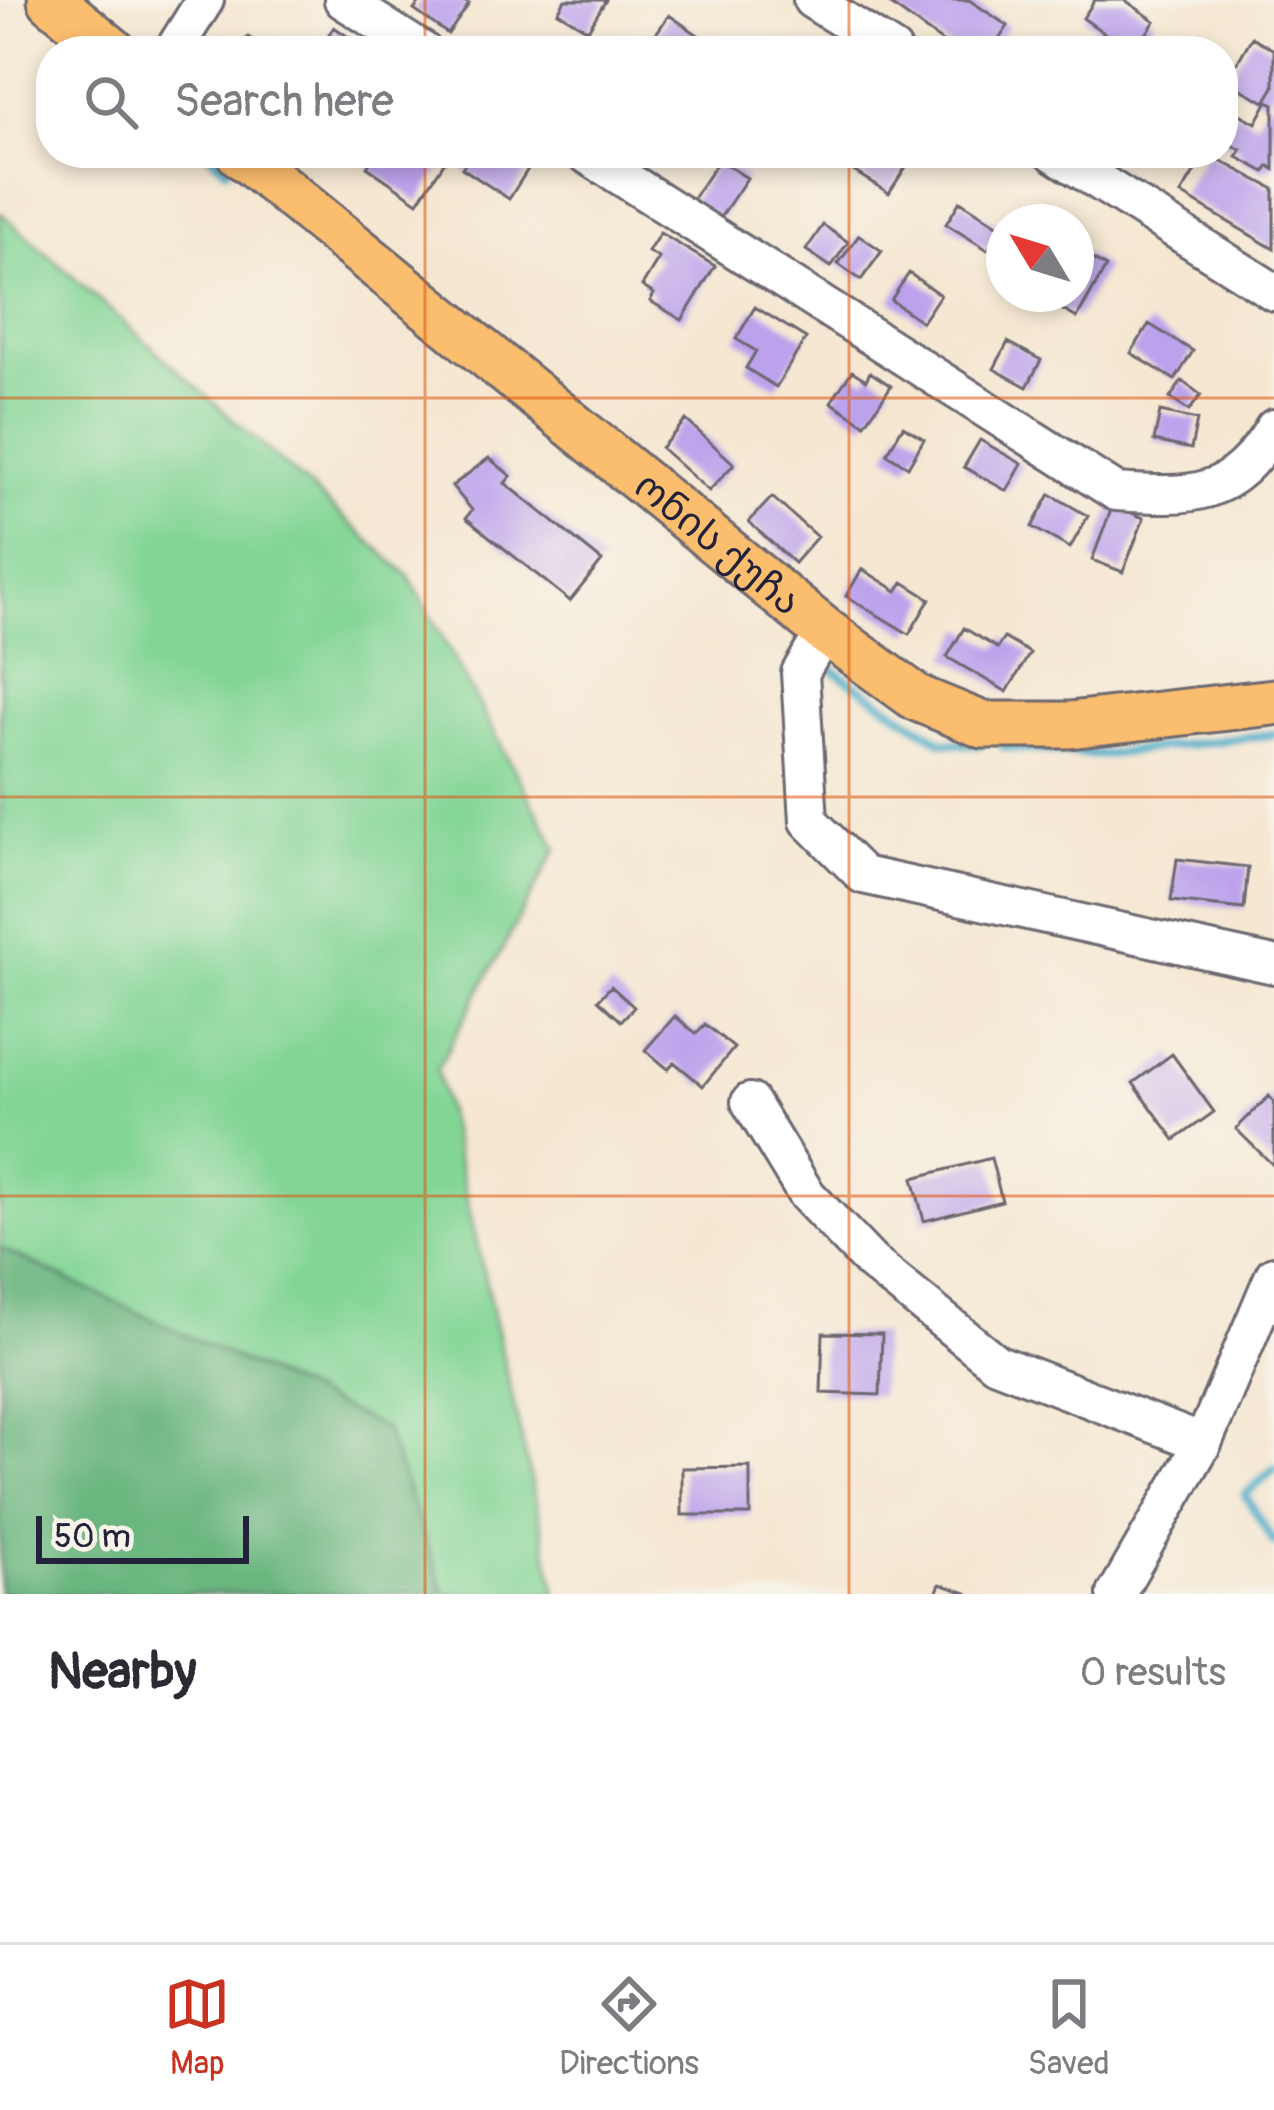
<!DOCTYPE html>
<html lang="en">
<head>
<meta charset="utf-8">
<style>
  body { margin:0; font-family:Pangolin,"Noto Sans Georgian",sans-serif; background:#f2f2f3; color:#2b2b33 }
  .compass { position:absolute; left:986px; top:204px; width:108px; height:108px; border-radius:50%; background:#fff; box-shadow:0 6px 18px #0003; rotate:308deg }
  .scale { position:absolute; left:36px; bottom:30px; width:213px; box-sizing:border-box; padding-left:12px; border:6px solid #22223b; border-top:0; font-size:33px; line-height:42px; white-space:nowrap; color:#22223b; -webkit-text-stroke:9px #f7f3e8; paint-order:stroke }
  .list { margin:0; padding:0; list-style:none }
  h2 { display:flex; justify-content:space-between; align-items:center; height:156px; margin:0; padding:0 48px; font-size:51px }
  h2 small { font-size:39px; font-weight:400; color:#7c7c81 }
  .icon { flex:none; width:66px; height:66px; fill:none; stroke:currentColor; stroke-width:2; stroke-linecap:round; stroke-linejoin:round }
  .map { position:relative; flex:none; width:1274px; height:1594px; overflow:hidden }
  .search { position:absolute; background:#fff; box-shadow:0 6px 18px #0003; left:36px; right:36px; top:36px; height:132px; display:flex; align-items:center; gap:30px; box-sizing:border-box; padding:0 42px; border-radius:48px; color:#7c7c81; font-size:45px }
  .sheet { height:348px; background:#fff }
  nav { display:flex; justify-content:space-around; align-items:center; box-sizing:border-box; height:168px; border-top:3px solid #e1e1e2; background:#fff; font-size:33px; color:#7c7c81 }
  nav a { display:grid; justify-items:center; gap:6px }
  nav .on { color:#c8321e }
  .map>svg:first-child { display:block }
  .green { fill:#83d596; stroke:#527c68; stroke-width:3 }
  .forest { fill:#6ab67f; stroke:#466c5d; stroke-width:3 }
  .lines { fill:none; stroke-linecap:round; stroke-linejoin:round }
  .stream { stroke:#49acc8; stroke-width:9 }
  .building { fill:#bca2ec }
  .minor-casing { stroke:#6c6770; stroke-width:42 }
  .major-casing { stroke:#6c6770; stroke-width:51 }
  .minor { stroke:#fff; stroke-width:36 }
  .major { stroke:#fbbd6e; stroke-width:45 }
  .grid { fill:none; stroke:#de560e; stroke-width:3; stroke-opacity:0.55 }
  .labels { text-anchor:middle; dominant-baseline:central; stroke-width:9; stroke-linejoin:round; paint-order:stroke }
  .street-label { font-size:39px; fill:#22223b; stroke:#f7f3e8 }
</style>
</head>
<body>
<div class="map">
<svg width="1274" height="1594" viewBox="0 0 1274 1594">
  <rect width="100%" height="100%" fill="#f7f3e8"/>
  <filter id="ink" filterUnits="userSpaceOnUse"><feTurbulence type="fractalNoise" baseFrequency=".00833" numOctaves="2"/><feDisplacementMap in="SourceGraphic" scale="24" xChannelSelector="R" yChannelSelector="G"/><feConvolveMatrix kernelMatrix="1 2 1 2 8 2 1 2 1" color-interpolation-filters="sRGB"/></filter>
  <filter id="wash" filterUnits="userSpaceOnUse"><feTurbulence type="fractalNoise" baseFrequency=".004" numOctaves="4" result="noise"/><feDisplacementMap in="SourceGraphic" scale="48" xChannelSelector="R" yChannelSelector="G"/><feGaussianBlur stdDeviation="2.7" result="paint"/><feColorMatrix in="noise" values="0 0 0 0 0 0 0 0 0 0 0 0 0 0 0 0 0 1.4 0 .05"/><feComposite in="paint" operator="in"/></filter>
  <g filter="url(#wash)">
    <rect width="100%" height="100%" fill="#f5e7d2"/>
    <path class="green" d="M0 212 409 576 557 848 437 1069 557 1594H445L384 1428 0 1248Z"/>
    <path class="forest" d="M0 1248 384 1428 445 1594H0Z"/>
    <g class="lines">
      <path class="stream" d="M208 153 227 169
        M833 670 942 742 980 745
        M1003 747 1102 755 1274 734
        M1274 1469 1245 1495 1274 1543"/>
    </g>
    <g id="blocks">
      <path class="building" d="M422 0H462L469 4 448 34 414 10Z
        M565 0H606L588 30 558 12Z
        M884 0H969L1008 26 991 51H955Z
        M1095 0H1125L1155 21 1134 51H1113L1101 43 1107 35 1083 18Z
        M669 15 714 46 711 51H664L651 41Z
        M334 27 363 47 360 51H317Z
        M248 37 269 51H239Z
        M1252 37 1274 50V87L1265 102 1226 81 1223 85V70L1230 75Z
        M1268 101 1274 104V169L1269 166 1265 172 1237 157 1241 150 1223 140V128L1236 112 1256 123Z
        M376 153H429L444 163 418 202 367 167Z
        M472 153H504L528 169 509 199 462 168Z
        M824 153H895L909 162 889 193Z
        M1206 153 1274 189V249L1181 194Z
        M719 160 747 178 720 218 692 200Z
        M960 201 1002 228 988 250 946 224Z
        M823 225 848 242 831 267 806 250Z
        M660 233 715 266 682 320 650 301 654 294 642 286 659 258 648 252Z
        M859 235 882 251 861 280 838 264Z
        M1076 249 1106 267 1077 318 1035 294H1076Z
        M909 273 940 295 922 322 891 300Z
        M755 307 806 338 776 387 746 368 756 351 736 339Z
        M1149 324 1193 351 1175 380 1131 353Z
        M1008 342 1041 360 1027 387 994 369Z
        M852 371 866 380 870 372 891 386 865 424 831 402Z
        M1182 381 1201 395 1189 411 1170 398Z
        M1160 412 1197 420 1191 449 1154 441Z
        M686 420 734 464 709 491 661 448Z
        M903 426 924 439 908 467 887 454Z
        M980 440 1022 464 1007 491 964 467Z
        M489 458 511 476 505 483 602 561 570 601 466 518 472 510 452 486Z
        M1050 494 1088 516 1070 548 1032 527Z
        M772 497 817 537 794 563 749 522Z
        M1113 505 1144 518 1123 572 1092 560Z
        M862 569 897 591 903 582 930 599 909 634 846 596Z
        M964 628 997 648 1004 638 1030 653 1007 692 947 657Z
        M1177 859 1248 867 1244 909 1171 901Z
        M611 986 634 1007 621 1021 598 1000Z
        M675 1016 696 1034 705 1024 734 1048 703 1086 674 1062 668 1069 645 1050Z
        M1172 1054 1214 1112 1175 1140 1133 1083Z
        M1269 1096 1274 1102V1166L1236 1129Z
        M991 1158 1002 1201 924 1221 913 1178Z
        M823 1333 882 1334 880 1395 821 1393Z
        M750 1467V1515H682V1468Z
        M940 1584 967 1593V1594H936Z"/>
    </g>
  </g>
  <g filter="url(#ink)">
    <use href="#blocks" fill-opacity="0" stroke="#6c6770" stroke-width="3"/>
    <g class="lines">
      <defs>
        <path id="minor" d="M343 0 423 51
          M812 0 893 51
          M173 51 205 0
          M584 153 1116 492C1193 497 1231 499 1274 428
          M1054 153 1274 292
          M825 631 800 673 809 821 863 875 1274 965
          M750 1102 806 1194 871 1262 996 1363 1203 1443
          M1116 1594 1203 1443 1274 1275"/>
        <g id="major">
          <path d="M51 0 113 51"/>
          <path id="s1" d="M239 153 825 631 917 698 983 725H1069L1274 702"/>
        </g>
      </defs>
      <use href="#minor" class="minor-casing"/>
      <use href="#major" class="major-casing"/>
      <use href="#minor" class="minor"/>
      <use href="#major" class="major"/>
    </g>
  </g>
  <path class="grid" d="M425 0V51M849 0V51M425 153V1594M849 153V1594M0 398H1274M0 797H1274M0 1196H1274"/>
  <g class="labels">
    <g class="street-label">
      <text stroke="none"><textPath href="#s1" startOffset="618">ონის ქუჩა</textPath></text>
    </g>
  </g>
</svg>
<svg class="compass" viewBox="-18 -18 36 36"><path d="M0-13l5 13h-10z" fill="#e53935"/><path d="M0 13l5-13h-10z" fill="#7c7c81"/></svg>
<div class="scale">50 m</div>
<div class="search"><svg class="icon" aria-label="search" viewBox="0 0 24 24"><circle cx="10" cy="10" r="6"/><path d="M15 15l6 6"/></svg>Search here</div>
</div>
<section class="sheet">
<h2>Nearby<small>0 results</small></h2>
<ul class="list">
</ul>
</section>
<nav>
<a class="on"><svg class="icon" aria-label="map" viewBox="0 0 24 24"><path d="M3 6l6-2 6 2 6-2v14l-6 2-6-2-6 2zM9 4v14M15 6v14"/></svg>Map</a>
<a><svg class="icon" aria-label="directions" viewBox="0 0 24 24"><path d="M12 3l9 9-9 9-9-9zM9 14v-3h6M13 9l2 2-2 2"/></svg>Directions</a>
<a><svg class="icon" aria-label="saved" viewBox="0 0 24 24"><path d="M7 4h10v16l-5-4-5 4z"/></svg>Saved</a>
</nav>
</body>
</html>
